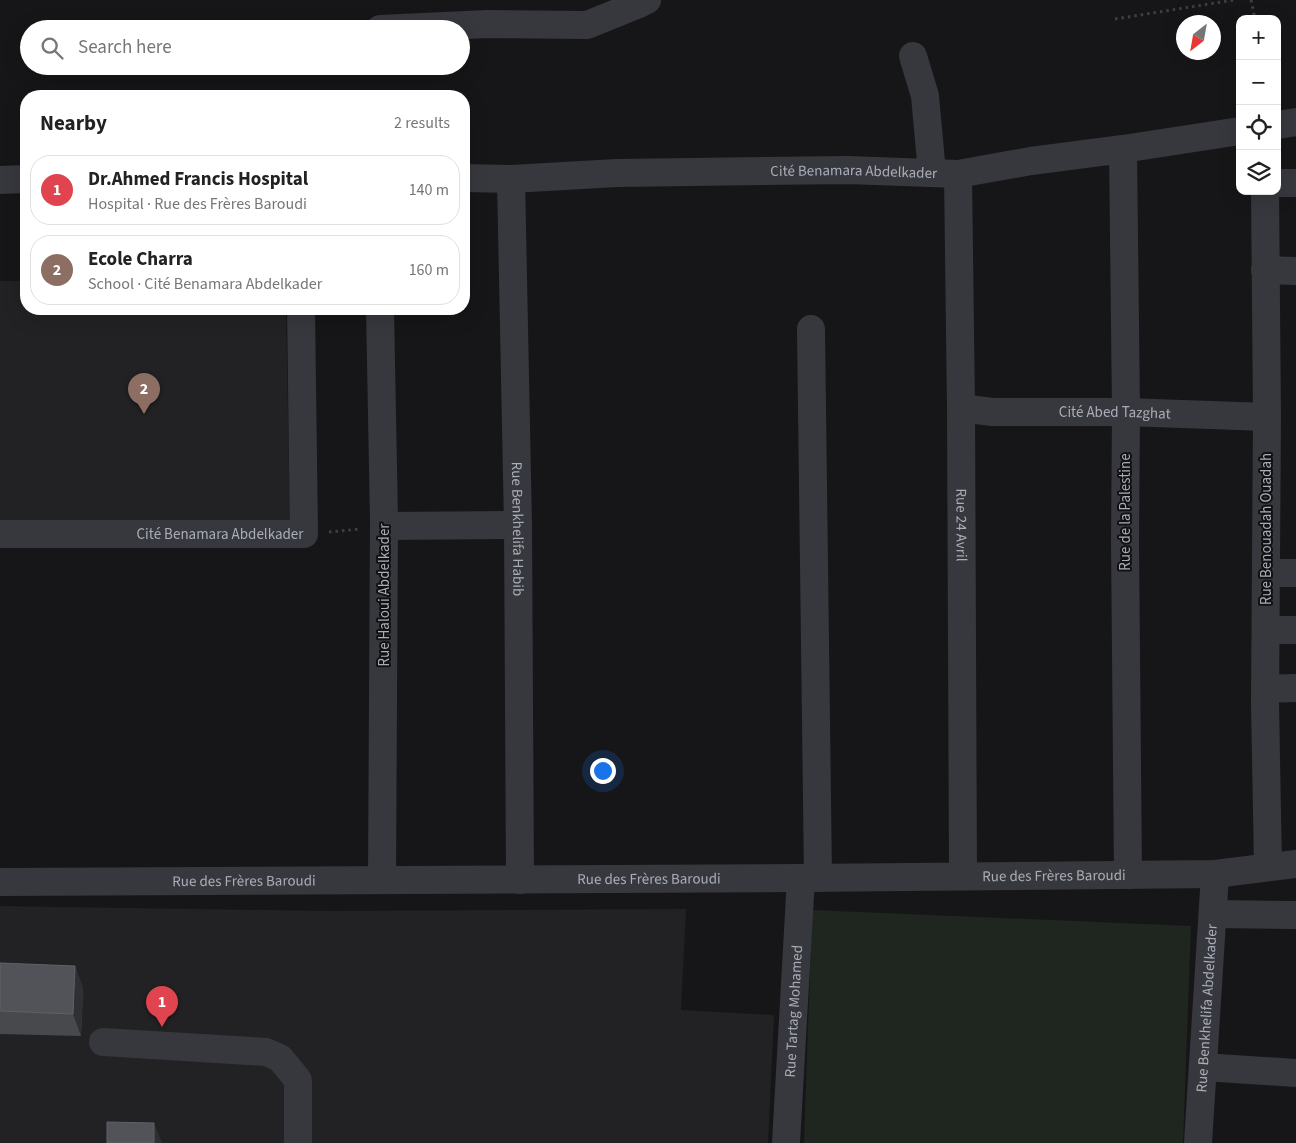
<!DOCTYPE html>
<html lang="en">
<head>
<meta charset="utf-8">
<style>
  body { margin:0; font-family:"Source Sans 3",sans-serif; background:#f2f2f2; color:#222 }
  .controls { position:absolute; right:15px; top:15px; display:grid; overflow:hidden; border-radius:10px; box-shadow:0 5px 20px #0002 }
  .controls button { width:45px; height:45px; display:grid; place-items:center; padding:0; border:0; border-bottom:1px solid #e0e0e0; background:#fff; color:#222; font:25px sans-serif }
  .compass { position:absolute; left:1176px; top:15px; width:45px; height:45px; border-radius:50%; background:#fff; box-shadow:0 5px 20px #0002; rotate:211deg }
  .you { position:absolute; left:602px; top:770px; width:18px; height:18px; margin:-12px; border:4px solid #fff; border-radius:50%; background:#1a73e8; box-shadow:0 0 0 8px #1a73e833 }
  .badge { display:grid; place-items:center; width:32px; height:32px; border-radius:50%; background:#80622a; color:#fff; font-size:16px; font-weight:700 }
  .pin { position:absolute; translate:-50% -41px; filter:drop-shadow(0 1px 2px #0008) }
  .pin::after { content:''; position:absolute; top:26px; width:18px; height:15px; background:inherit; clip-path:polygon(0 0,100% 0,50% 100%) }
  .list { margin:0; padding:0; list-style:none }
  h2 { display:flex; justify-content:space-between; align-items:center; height:65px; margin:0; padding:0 20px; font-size:21px }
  h2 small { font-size:16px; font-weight:400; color:#767676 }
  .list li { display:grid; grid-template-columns:32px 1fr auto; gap:15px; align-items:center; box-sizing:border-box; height:70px; margin:0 10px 10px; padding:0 10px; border:1px solid #e0e0e0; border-radius:20px }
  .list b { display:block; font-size:19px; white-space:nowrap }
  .list p { margin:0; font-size:16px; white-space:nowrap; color:#767676 }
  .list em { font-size:16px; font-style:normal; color:#767676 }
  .icon { flex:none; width:28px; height:28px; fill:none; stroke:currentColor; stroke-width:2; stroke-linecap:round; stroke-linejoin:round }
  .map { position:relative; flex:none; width:1296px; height:1143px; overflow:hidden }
  .search { position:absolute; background:#fff; box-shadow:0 5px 20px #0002; left:20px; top:20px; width:450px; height:55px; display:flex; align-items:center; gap:12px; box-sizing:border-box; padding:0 18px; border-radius:28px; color:#767676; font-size:19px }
  .panel { position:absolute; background:#fff; box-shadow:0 5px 20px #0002; left:20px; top:90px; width:450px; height:225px; border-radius:20px }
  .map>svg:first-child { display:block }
  .built { fill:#222225 }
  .green { fill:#1e261f }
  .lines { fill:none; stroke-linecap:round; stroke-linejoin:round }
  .path { stroke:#3d3f44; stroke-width:3; stroke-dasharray:2.5 4; stroke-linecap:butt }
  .minor { stroke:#37383d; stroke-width:28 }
  .wall { fill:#47494d }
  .shaded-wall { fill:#2f3033 }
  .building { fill:#525359; stroke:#5f6168 }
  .labels { text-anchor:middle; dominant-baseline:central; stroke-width:4; stroke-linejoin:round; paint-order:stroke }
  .street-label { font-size:15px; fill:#a8adb8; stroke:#111113 }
</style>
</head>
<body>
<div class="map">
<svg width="1296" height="1143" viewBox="0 0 1296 1143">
  <rect width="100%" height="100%" fill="#161618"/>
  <path class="built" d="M0 281H26V309H286L290 523 0 520Z
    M0 906 328 911 686 909 681 1010 774 1015 768 1143H0Z"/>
  <path class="green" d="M812 910 1191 926 1183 1143H804Z"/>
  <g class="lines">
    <path class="path" d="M1251 0 1255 19
      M1115 19 1234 0
      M329 532 360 529"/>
    <g class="minor">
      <path d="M380 29 488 24 587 25 639 4 647 0"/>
      <path d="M913 56 925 96 932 173"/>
      <path d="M1277 125 1296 122"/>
      <path d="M1123 149 1126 412 1125 542 1128 875"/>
      <path id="s1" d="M958 174 961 408 963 876"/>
      <path id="s2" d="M464 178 511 179 617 173 848 170 958 174 1031 161 1123 149 1240 131"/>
      <path id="s3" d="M511 179 518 525 520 880"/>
      <path d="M0 180 26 179"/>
      <path d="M1277 183H1296"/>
      <path d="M1265 191 1267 417 1265 703 1268 867"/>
      <path d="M1265 270 1296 271"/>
      <path d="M380 309 384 520 382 880"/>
      <path d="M811 329 818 878"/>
      <path id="s4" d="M961 408 992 412H1126L1267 417"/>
      <path d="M384 526 518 525"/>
      <path id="s5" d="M0 534H304L301 309"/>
      <path d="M1266 573H1296"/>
      <path d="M1266 630H1296"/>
      <path d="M1265 689 1296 688"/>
      <path id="s6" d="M0 882 801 878 1215 874 1296 864"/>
      <path d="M1213 914 1296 915"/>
      <path d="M103 1042 266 1052 280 1058 298 1080V1143"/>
      <path d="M1203 1067 1296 1073"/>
      <path id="s7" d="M786 1143 801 878"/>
      <path id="s8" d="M1198 1143 1215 874"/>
    </g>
  </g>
  <path class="wall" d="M0 963 75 966 83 989 81 1036 0 1034Z"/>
  <path class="shaded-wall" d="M75 966 83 989 81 1036 73 1014Z
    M154 1123 162 1143H154Z"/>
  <path class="building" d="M0 963 75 966 73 1014 0 1011Z
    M107 1122 154 1123V1143H107Z"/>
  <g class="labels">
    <g class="street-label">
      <text stroke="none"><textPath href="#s2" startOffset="390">Cité Benamara Abdelkader</textPath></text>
      <text stroke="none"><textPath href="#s4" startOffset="154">Cité Abed Tazghat</textPath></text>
      <text transform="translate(1125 512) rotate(-90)">Rue de la Palestine</text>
      <text stroke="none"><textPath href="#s1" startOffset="351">Rue 24 Avril</textPath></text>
      <text stroke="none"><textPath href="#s3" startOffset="350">Rue Benkhelifa Habib</textPath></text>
      <text transform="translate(1266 529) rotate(-90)">Rue Benouadah Ouadah</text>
      <text stroke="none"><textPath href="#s5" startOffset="220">Cité Benamara Abdelkader</textPath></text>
      <text transform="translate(384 595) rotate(-90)">Rue Haloui Abdelkader</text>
      <text stroke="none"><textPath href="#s6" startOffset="1054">Rue des Frères Baroudi</textPath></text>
      <text stroke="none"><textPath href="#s6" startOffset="649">Rue des Frères Baroudi</textPath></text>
      <text stroke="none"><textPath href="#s6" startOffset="244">Rue des Frères Baroudi</textPath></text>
      <text stroke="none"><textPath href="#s8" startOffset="135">Rue Benkhelifa Abdelkader</textPath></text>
      <text stroke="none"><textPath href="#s7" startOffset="132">Rue Tartag Mohamed</textPath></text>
    </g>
  </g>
</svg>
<div class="controls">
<button>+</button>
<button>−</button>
<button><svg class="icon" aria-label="locate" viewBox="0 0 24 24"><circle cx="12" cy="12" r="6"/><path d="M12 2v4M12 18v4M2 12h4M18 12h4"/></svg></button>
<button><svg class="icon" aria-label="layers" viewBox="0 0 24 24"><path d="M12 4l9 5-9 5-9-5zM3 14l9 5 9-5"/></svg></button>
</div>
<svg class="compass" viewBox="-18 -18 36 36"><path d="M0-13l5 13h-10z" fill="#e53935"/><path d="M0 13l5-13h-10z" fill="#767676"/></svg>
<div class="you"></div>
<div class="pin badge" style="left:162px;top:1027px;background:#e0444e">1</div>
<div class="pin badge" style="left:144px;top:414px;background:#8d6e63">2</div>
<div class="search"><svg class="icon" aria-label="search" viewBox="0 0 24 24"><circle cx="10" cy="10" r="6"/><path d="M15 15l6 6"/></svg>Search here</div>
<section class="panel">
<h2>Nearby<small>2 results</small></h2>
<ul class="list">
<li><span class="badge" style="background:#e0444e">1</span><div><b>Dr.Ahmed Francis Hospital</b><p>Hospital · Rue des Frères Baroudi</p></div><em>140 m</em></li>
<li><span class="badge" style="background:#8d6e63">2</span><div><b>Ecole Charra</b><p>School · Cité Benamara Abdelkader</p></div><em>160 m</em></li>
</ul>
</section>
</div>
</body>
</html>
